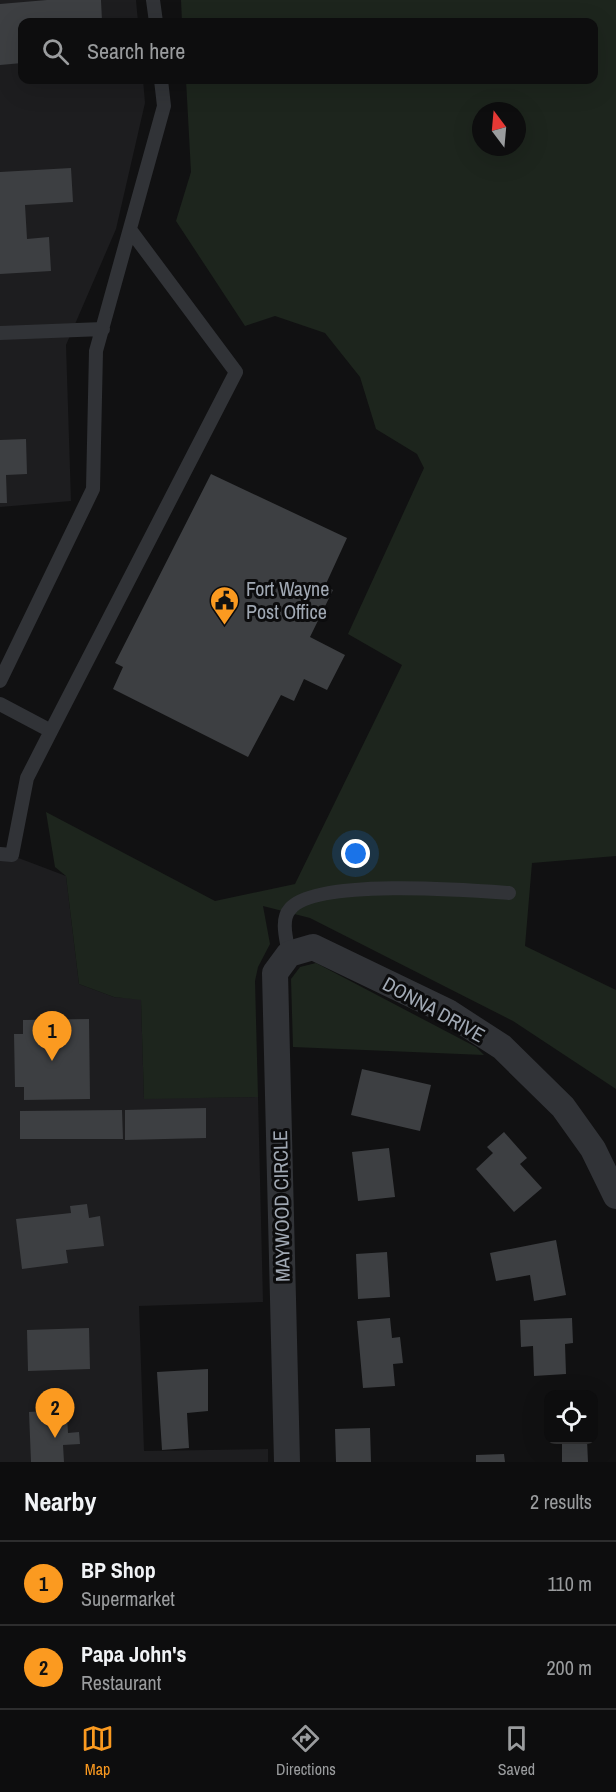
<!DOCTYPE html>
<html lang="en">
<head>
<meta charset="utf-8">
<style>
  body { margin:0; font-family:"Archivo Narrow",sans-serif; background:#1b1b1c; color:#f1f3f6 }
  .controls { position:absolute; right:18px; bottom:18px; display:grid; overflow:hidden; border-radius:12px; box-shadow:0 6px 24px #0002 }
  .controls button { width:54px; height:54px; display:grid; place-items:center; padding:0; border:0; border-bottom:2px solid #2d2d2e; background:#0d0d0e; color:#f1f3f6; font:30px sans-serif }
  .compass { position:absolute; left:472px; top:102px; width:54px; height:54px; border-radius:50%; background:#0d0d0e; box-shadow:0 6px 24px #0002; rotate:344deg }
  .you { position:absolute; left:356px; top:854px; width:21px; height:21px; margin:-15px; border:4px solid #fff; border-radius:50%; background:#1a73e8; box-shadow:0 0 0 9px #1a73e833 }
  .badge { display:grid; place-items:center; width:39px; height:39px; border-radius:50%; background:#fb9a20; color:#111; font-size:20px; font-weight:700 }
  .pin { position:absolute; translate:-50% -50px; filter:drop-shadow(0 2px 3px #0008) }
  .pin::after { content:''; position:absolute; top:32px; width:21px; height:18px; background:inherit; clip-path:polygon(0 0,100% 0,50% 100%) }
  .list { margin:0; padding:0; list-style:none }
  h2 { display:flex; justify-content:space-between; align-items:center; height:78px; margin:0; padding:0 24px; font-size:26px }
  h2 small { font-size:20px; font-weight:400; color:#9a9c9e }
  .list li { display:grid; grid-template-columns:39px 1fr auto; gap:18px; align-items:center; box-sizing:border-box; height:84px; padding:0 24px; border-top:2px solid #2d2d2e }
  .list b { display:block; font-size:22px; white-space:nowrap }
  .list p { margin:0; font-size:20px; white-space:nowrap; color:#9a9c9e }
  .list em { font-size:20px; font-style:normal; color:#9a9c9e }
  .icon { flex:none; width:33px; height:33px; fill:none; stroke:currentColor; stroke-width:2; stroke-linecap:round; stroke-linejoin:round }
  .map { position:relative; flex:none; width:616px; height:1462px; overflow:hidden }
  .search { position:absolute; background:#0d0d0e; box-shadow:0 6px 24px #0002; left:18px; right:18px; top:18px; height:66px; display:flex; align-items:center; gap:15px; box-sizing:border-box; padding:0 21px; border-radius:12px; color:#9a9c9e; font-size:22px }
  .sheet { height:246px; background:#0d0d0e }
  nav { display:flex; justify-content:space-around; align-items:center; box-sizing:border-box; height:84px; border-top:2px solid #2d2d2e; background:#0d0d0e; font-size:16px; color:#9a9c9e }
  nav a { display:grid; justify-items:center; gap:3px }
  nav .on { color:#fb9a20 }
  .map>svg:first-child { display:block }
  .built { fill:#1d1d1f }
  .green { fill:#1d251d; fill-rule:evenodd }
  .building { fill:#3d3f42 }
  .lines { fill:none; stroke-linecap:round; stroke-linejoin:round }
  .service { stroke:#313337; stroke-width:14 }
  .minor { stroke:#313337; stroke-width:26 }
  .labels { text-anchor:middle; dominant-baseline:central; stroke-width:6; stroke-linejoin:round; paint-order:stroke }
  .poi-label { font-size:20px; fill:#a1a9b4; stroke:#0c0c0d; text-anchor:start }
  .street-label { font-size:20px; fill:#a1a9b4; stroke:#0c0c0d }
</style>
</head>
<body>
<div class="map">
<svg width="616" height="1462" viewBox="0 0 616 1462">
  <rect width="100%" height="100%" fill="#111112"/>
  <path class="built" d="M0 0H136L138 22H22V80H143L145 103 116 229 66 345 71 501 0 507Z
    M0 851 66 876 79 984 114 997 141 999 144 1098 258 1097 263 1302 139 1306 144 1451 268 1449V1462H0Z"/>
  <path class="green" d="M181 0H616V856L532 863 525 946 616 990V1089L513 1021 310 918 263 906 270 944 258 967 255 981 258 1097 144 1099 141 1000 114 997 79 984 66 876 55 867 46 812 215 901 295 884 402 665 348 634 424 468 417 454 376 429 360 377 325 333 275 316 245 326 176 221 191 172 186 80H594V22H182ZM481 111H517V147H481Z
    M316 963 476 1047 484 1055 293 1047 291 979 300 967Z"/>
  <path class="building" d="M47 0H101L102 21 22 22V63L0 65V4Z
    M71 168 73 202 25 205 27 239 49 237 51 271 0 274V172Z
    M26 439 27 474 6 475 7 503H0V440Z
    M211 474 347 538 325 586 333 590 310 637 345 655 327 690 304 679 294 701 281 695 248 757 113 689 123 667 115 663Z
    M89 1019 90 1099 24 1100V1087H15L14 1034H23V1020Z
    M362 1069 431 1085 420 1131 351 1115Z
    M206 1108V1138L125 1140V1110Z
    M122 1110 123 1139H20V1111Z
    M504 1132 527 1158 520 1164 542 1188 514 1212 476 1169 493 1153 487 1147Z
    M389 1148 395 1197 358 1201 352 1152Z
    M87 1204 89 1218 100 1216 104 1246 66 1250 68 1263 22 1269 16 1219 71 1213 70 1206Z
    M556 1240 566 1295 534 1301 530 1275 496 1281 490 1253Z
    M387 1252 390 1297 358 1299 356 1254Z
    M390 1318 392 1338 400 1337 403 1363 393 1364 395 1386 363 1388 357 1321Z
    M572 1318 573 1343 565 1344 566 1374 534 1376 533 1346 521 1347 520 1320Z
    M89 1328 90 1369 28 1371 27 1330Z
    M208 1369V1411L187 1413 189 1448 162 1450 157 1372Z
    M60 1410V1415H67L68 1433 79 1432 80 1444 63 1445 64 1462H31L29 1412Z
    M370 1428 371 1462H336L335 1429Z
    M562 1440H587L588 1462H562Z
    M504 1454 505 1462H476V1455Z"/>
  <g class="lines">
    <path class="service" d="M153 0 156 22
      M0 333 103 329
      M0 681 93 489 96 351 164 106 161 80
      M0 704 51 731 27 778 12 855 0 854
      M51 731 236 372 131 231
      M289 954C287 941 280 920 290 909 315 878 469 890 509 893"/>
    <path class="minor" d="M287 1462 275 973 289 954 313 947 448 1012 502 1047 563 1107 593 1149 616 1196"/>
  </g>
  <defs>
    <symbol id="civic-pin" viewBox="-11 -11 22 30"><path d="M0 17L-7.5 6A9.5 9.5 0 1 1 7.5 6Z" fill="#fb9a20" stroke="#0c0c0d"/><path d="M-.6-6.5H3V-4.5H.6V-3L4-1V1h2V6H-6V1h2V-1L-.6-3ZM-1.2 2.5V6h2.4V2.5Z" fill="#111"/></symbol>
  </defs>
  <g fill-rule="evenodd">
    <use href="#civic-pin" x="208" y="584" width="33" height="45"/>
  </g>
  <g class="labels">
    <g class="poi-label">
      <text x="246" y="588">Fort Wayne<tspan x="246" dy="23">Post Office</tspan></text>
    </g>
    <g class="street-label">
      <text transform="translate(434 1009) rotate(29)">DONNA DRIVE</text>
      <text transform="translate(281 1206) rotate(-91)">MAYWOOD CIRCLE</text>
    </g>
  </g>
</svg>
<div class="controls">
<button><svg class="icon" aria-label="locate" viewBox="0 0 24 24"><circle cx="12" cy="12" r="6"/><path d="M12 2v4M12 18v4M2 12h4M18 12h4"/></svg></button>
</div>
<svg class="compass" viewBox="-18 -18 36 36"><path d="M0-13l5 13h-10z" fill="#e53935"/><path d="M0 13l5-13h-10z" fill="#9a9c9e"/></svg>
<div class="you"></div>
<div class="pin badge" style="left:52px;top:1061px">1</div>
<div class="pin badge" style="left:55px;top:1438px">2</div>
<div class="search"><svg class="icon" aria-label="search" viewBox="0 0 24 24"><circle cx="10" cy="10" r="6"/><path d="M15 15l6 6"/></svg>Search here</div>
</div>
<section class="sheet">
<h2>Nearby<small>2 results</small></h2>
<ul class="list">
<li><span class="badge">1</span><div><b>BP Shop</b><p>Supermarket</p></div><em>110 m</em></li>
<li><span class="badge">2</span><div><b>Papa John's</b><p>Restaurant</p></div><em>200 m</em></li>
</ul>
</section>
<nav>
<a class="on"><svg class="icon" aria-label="map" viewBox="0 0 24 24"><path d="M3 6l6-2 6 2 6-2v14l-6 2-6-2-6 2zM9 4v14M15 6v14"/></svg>Map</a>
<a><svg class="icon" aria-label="directions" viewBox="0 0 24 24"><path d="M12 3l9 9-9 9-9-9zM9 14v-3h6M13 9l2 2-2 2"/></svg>Directions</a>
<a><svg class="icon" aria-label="saved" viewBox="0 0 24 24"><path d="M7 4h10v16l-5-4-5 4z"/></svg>Saved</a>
</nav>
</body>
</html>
